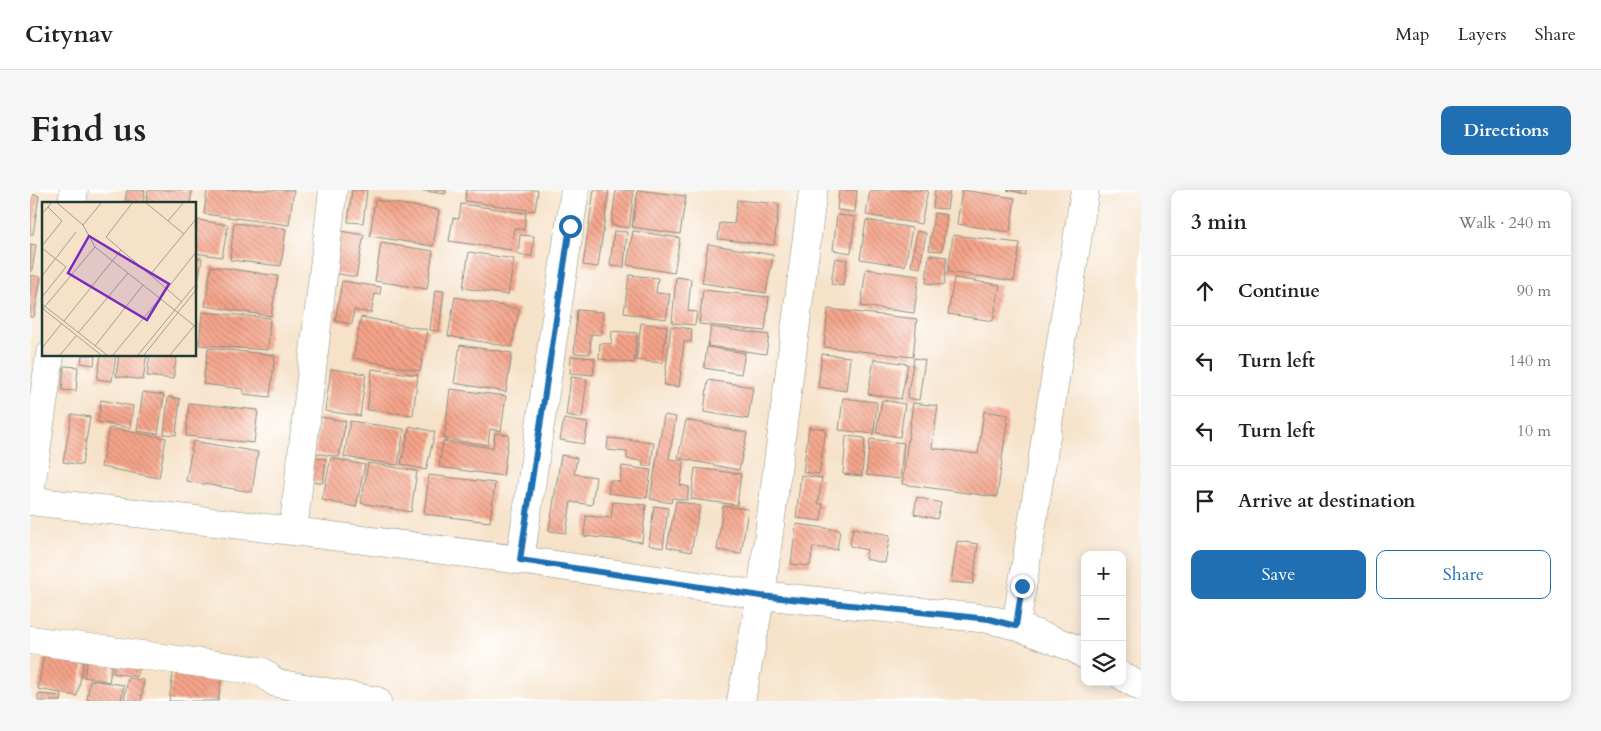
<!DOCTYPE html>
<html lang="en">
<head>
<meta charset="utf-8">
<style>
  body { margin:0; font-family:Cardo,serif; background:#f6f6f6; color:#202124 }
  .controls { position:absolute; right:15px; bottom:15px; display:grid; overflow:hidden; border-radius:10px; box-shadow:0 2px 12px #0003 }
  .controls button { width:45px; height:45px; display:grid; place-items:center; padding:0; border:0; border-bottom:1px solid #e0e0e0; background:#fff; color:#202124; font:25px sans-serif }
  .stop { position:absolute; width:15px; height:15px; margin:-11px; border:4px solid #1f6fb2; border-radius:50%; background:#fff }
  .stop.end { background:#1f6fb2; border-color:#fff; box-shadow:0 1px 5px #0008 }
  .list { margin:0; padding:0; list-style:none }
  h2 { display:flex; justify-content:space-between; align-items:center; height:65px; margin:0; padding:0 20px; font-size:21px }
  h2 small { font-size:16px; font-weight:400; color:#757577 }
  .list li { display:grid; grid-template-columns:32px 1fr auto; gap:15px; align-items:center; box-sizing:border-box; height:70px; padding:0 20px; border-top:1px solid #e0e0e0 }
  .list b { display:block; font-size:19px; white-space:nowrap }
  .list em { font-size:16px; font-style:normal; color:#757577 }
  .actions { display:flex; gap:10px; padding:15px 20px }
  .actions a { flex:1; padding:11px 0; border:1px solid #1f6fb2; border-radius:10px; text-align:center; font-size:18px; color:#1f6fb2 }
  .actions .main { background:#1f6fb2; color:#fff }
  .icon { flex:none; width:28px; height:28px; fill:none; stroke:currentColor; stroke-width:2; stroke-linecap:round; stroke-linejoin:round }
  .map { position:relative; flex:none; width:1111px; height:511px; overflow:hidden; border-radius:10px }
  header { display:flex; align-items:center; gap:30px; box-sizing:border-box; height:70px; padding:0 25px; background:#fff; border-bottom:1px solid #e0e0e0 }
  header strong { font-size:24px }
  nav { display:flex; gap:28px; margin-inline-start:auto; font-size:18px }
  .intro { display:flex; align-items:center; justify-content:space-between; box-sizing:border-box; height:120px; padding:0 30px }
  h1 { margin:0; font-size:35px }
  .button { padding:12px 22px; border-radius:10px; background:#1f6fb2; color:#fff; font-size:18px; font-weight:700 }
  main { display:flex; gap:30px; padding:0 30px }
  aside { flex:1; background:#fff; border-radius:10px; box-shadow:0 2px 12px #0003 }
  .map>svg:first-child { display:block }
  .building { fill:url(#building-back-hatch) }
  .lines { fill:none; stroke-linecap:round; stroke-linejoin:round }
  .minor-casing { stroke:#8a907e; stroke-width:29 }
  .minor { stroke:#fff; stroke-width:28 }
  .route { stroke:#1f6fb2; stroke-width:6 }
  .inset-road { fill:none; stroke:#a0a08d; stroke-width:1 }
  .view { fill:#7b2cbf; fill-opacity:0.15; stroke:#7b2cbf; stroke-width:2.5 }
  .inset-edge { fill:none; stroke:#1f3d34; stroke-width:2.5 }
</style>
</head>
<body>
<header>
<strong>Citynav</strong>
<nav><a>Map</a><a>Layers</a><a>Share</a></nav>
</header>
<div class="intro"><h1>Find us</h1><a class="button">Directions</a></div>
<main>
<div class="map">
<svg width="1111" height="511" viewBox="0 0 1111 511">
  <defs>
    <pattern id="building-back-hatch" width="6" height="6" patternUnits="userSpaceOnUse" patternTransform="scale(1.25)"><rect width="6" height="6" fill="#f6a48a"/><path d="M-1 5l2 2M0 0l6 6M5-1l2 2" fill="none" stroke="#c78772"/></pattern>
  </defs>
  <rect width="100%" height="100%" fill="#fff"/>
  <filter id="ink" filterUnits="userSpaceOnUse"><feTurbulence type="fractalNoise" baseFrequency=".02" numOctaves="2"/><feDisplacementMap in="SourceGraphic" scale="10" xChannelSelector="R" yChannelSelector="G"/><feConvolveMatrix kernelMatrix="1 2 1 2 8 2 1 2 1" color-interpolation-filters="sRGB"/></filter>
  <filter id="wash" filterUnits="userSpaceOnUse"><feTurbulence type="fractalNoise" baseFrequency=".0096" numOctaves="4" result="noise"/><feDisplacementMap in="SourceGraphic" scale="20" xChannelSelector="R" yChannelSelector="G"/><feGaussianBlur stdDeviation="1.12" result="paint"/><feColorMatrix in="noise" values="0 0 0 0 0 0 0 0 0 0 0 0 0 0 0 0 0 1.4 0 .05"/><feComposite in="paint" operator="in"/></filter>
  <g filter="url(#wash)">
    <rect width="100%" height="100%" fill="#f6e2c9"/>
    <g id="blocks">
      <path class="building" d="M97 0H115L113 14 95 11Z
        M118 0H162L160 14 116 13Z
        M177 0H264L259 35 174 24Z
        M322 0H337L333 33 318 32Z
        M388 0H416L415 4Z
        M436 0H508L505 21 435 11Z
        M564 0H579L568 77 553 75Z
        M586 0H604L599 38 581 35Z
        M608 0 656 6 650 44 602 37Z
        M809 0H827L825 22 807 20Z
        M840 0H898L891 34 836 25Z
        M905 0H920L917 19 903 18Z
        M932 0 985 8 980 42 927 34Z
        M977 0H996V4Z
        M0 4 9 6 3 44H0Z
        M345 10 409 20 403 56 340 46Z
        M707 10 749 14 744 55 688 49 690 33 704 34Z
        M431 14 496 23 494 40 484 38 481 60 419 51 423 28 429 29Z
        M904 23 917 25 912 61 899 60Z
        M807 25 825 27 821 63 803 60Z
        M168 30 198 35 192 67 165 63V45Z
        M836 30 882 38 875 76 830 69Z
        M204 33 256 39 251 76 200 70Z
        M310 41 334 45 326 87 303 83Z
        M584 41 597 42 594 77 580 76Z
        M603 41 650 48 644 83 597 75Z
        M887 41 896 43 890 78 881 76Z
        M490 45 504 46 502 66 488 65Z
        M923 45 990 53 984 91 918 82Z
        M351 53 403 61 397 99 345 91Z
        M0 54 6 55 2 81H0Z
        M678 54 743 65 736 103 672 93Z
        M439 62 484 69 478 105 433 98Z
        M899 65 917 67 914 95 896 93Z
        M165 68H172L166 108H165Z
        M805 68 817 70 813 96 801 94Z
        M181 76 248 86 241 126 175 116Z
        M836 79 889 86 884 123 831 116Z
        M0 85 11 87 4 127H0Z
        M599 85 628 88 626 103 640 104 636 129 594 123Z
        M646 87 661 89 658 121 667 122 665 135 642 133Z
        M924 88 970 95 963 131 918 124Z
        M312 91 351 97 350 104H345L341 123 324 120 322 134 305 131Z
        M405 100 414 101 409 141 400 140Z
        M673 100 739 107 735 141 669 134Z
        M425 107 489 119 482 157 418 146Z
        M798 119 887 129 883 167 794 157Z
        M547 120 573 122 571 145 561 144 560 164 544 163Z
        M172 122 240 128 238 160 169 155Z
        M331 127 398 140 390 181 323 168Z
        M611 133 637 136 632 173 606 170Z
        M641 136 662 139 661 152H654L649 197 634 195Z
        M681 137 739 145 736 164 678 156Z
        M582 141 607 143 604 173 569 169 570 153 581 154Z
        M430 155 482 163 476 202 424 193Z
        M677 157 715 163 711 184 674 178Z
        M178 158 245 165 240 207 213 204 214 199 173 194Z
        M792 164 820 167 816 201 788 197Z
        M52 165H65L64 175 51 173Z
        M71 165H86L82 191 67 189Z
        M89 165H117L113 190 86 186Z
        M120 165H147L143 189 117 186Z
        M541 166 565 168 563 185 540 183Z
        M884 168 895 170 889 210 877 208Z
        M844 169 878 174 871 209 838 204Z
        M34 176 48 177 46 201 32 200Z
        M301 179 336 184 330 226 295 221Z
        M342 179 388 185 383 225 337 220Z
        M541 187 557 189 552 228 536 225Z
        M678 190 723 197 718 229 674 222Z
        M420 199 476 206 471 241 460 239 458 255 414 249Z
        M113 202 134 205 128 244 107 241Z
        M138 207 150 209 146 245 134 244Z
        M813 208 847 212 844 244 809 240Z
        M71 210 103 216 100 238 68 232Z
        M852 210 875 214 870 247 846 243Z
        M159 213 228 220 224 253 156 246Z
        M883 213 908 216 902 258 948 264 954 221 978 225 967 307 872 294Z
        M42 224 60 227 52 275 33 272Z
        M634 225 646 227 639 269 654 271 650 295 659 297 657 310 642 308 641 313 620 309Z
        M290 227 316 231 309 267 285 263Z
        M534 229 558 233 554 254 530 250Z
        M656 230 717 243 709 280 648 268Z
        M320 231 374 239 368 275 314 267Z
        M380 236 405 242 396 280 371 274Z
        M779 237 796 239 789 284 773 282Z
        M79 238 136 248 129 288 71 277Z
        M465 243 479 245 473 286 409 277 413 251 463 258Z
        M816 246 835 248 832 286 813 284Z
        M578 248 624 252 621 276H613V271L597 269V262L577 260Z
        M840 249 874 253 870 289 836 285Z
        M163 251 228 262 222 302 156 291Z
        M531 265 547 268 544 284 566 287 562 315 541 312 536 343 519 341Z
        M283 268 296 269 293 293 281 292Z
        M301 268 335 275 326 317 292 310Z
        M338 273 387 281 381 322 331 313Z
        M592 276 621 280 617 308 578 303 580 290 590 292Z
        M665 278 711 284 707 315 661 309Z
        M399 285 465 293 460 332 394 324Z
        M771 285 792 288 788 314H793L791 331 766 328Z
        M887 307 911 313 907 329 884 324Z
        M646 311 670 316 661 362 637 357Z
        M583 312 616 315 612 352 554 346 556 326 581 328Z
        M624 316 638 318 633 358 619 355Z
        M693 316 718 319 711 364 687 360Z
        M766 334 810 340 807 360 783 357 780 376 761 374Z
        M823 338 860 345 855 373 835 369 837 360 820 356Z
        M927 351 948 354 943 394 921 392Z
        M14 464 54 472 47 506 8 499Z
        M86 467 110 471 107 487 83 483Z
        M57 471 82 475 79 492 54 487Z
        M144 476 192 484 188 511H139Z
        M98 488 114 490 111 511H94Z
        M60 490 94 495 91 511 57 510Z
        M8 504 32 506 31 511H8Z"/>
    </g>
  </g>
  <g filter="url(#ink)">
    <use href="#blocks" fill-opacity="0" stroke="#8a907e" stroke-width="1"/>
    <g class="lines">
      <defs>
        <path id="minor" d="M42 14 44 0
          M0 304 20 165
          M0 311 263 341 490 370 731 405 959 429 986 436 1055 0
          M263 341 303 0
          M490 370 545 0
          M986 436 1044 458 1055 465
          M0 450 231 481 246 493 347 511
          M1092 486 1111 497
          M711 511 731 405 783 0"/>
      </defs>
      <use href="#minor" class="minor-casing"/>
      <use href="#minor" class="minor"/>
    </g>
  </g>
  <g class="lines" filter="url(#ink)">
    <path class="route" d="M540 36 490 370 731 406 959 429 986 436 992 396"/>
  </g>
  <g transform="translate(12 12)">
    <rect width="154" height="154" fill="#f6e2c9"/>
    <path class="inset-road" d="M14 0 41 23 53 45M91 0 64 35 140 100M103 0 142 32M0 12 10 0M126 19 142 0M41 23 60 0M0 44 20 19 6 5M0 46 24 65 0 95M108 73 154 17M0 74 34 30M125 87 154 50M0 102 65 153M0 106 59 153M0 108 53 45 154 125M22 119 79 48M36 131 86 71M53 144 101 83M0 146 20 121M18 153 34 134M71 153 118 96M96 153 154 82M102 153 154 88M128 153 152 124"/>
    <path class="view" d="M47 34 127 82 105 118 26 71Z"/>
    <rect width="154" height="154" class="inset-edge"/>
  </g>
</svg>
<div class="controls">
<button>+</button>
<button>−</button>
<button><svg class="icon" aria-label="layers" viewBox="0 0 24 24"><path d="M12 4l9 5-9 5-9-5zM3 14l9 5 9-5"/></svg></button>
</div>
<div class="stop" style="left:540px;top:36px"></div>
<div class="stop end" style="left:992px;top:396px"></div>
</div>
<aside>
<h2>3 min<small>Walk · 240 m</small></h2>
<ul class="list">
<li><svg class="icon" aria-label="ahead" viewBox="0 0 24 24"><path d="M12 20V5M6 11l6-6 6 6"/></svg><div><b>Continue</b></div><em>90 m</em></li>
<li><svg class="icon" aria-label="left" viewBox="0 0 24 24"><path d="M17 20v-9H6M10 6l-5 5 5 5"/></svg><div><b>Turn left</b></div><em>140 m</em></li>
<li><svg class="icon" aria-label="left" viewBox="0 0 24 24"><path d="M17 20v-9H6M10 6l-5 5 5 5"/></svg><div><b>Turn left</b></div><em>10 m</em></li>
<li><svg class="icon" aria-label="arrive" viewBox="0 0 24 24"><path d="M6 21V4h12l-3 4 3 4H6"/></svg><div><b>Arrive at destination</b></div></li>
</ul>
<div class="actions"><a class="main">Save</a><a>Share</a></div>
</aside>
</main>
</body>
</html>
